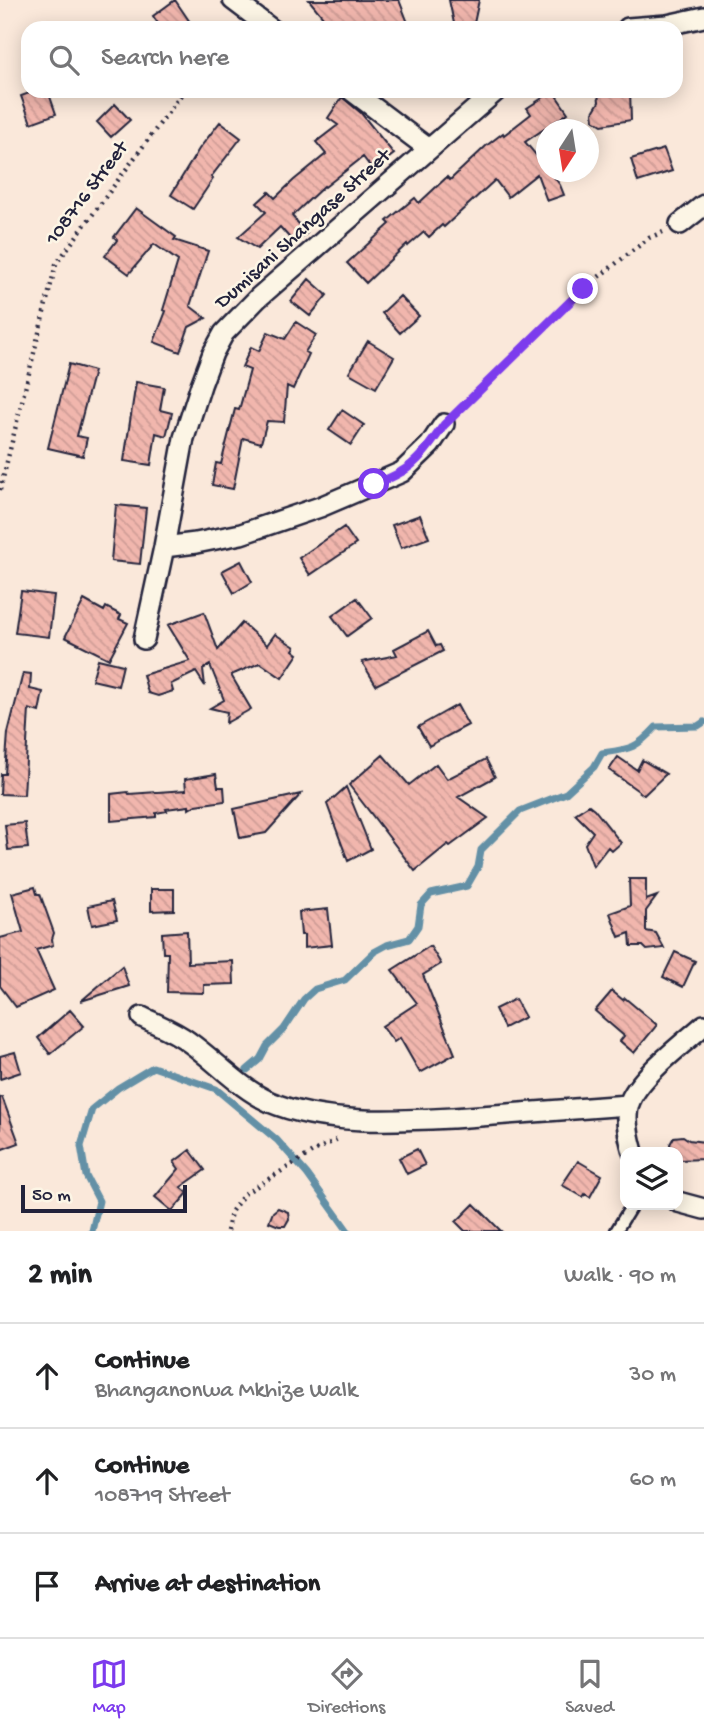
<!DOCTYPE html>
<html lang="en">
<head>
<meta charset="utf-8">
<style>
  body { margin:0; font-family:"Gochi Hand",sans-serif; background:#f6f6f6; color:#202124 }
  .controls { position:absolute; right:21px; bottom:21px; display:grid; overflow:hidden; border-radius:14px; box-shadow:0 4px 18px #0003 }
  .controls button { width:63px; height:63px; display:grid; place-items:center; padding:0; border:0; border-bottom:2px solid #e0e0e0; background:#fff; color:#202124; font:35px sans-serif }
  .compass { position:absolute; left:536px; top:119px; width:63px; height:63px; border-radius:50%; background:#fff; box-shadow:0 4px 18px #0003; rotate:192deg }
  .scale { position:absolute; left:21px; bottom:18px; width:166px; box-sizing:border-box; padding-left:7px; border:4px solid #22223b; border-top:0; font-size:19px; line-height:24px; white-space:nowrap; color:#22223b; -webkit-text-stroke:5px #fcf5e5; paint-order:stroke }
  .stop { position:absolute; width:21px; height:21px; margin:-16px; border:5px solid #7c3aed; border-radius:50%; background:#fff }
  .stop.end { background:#7c3aed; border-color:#fff; box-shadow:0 2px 7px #0008 }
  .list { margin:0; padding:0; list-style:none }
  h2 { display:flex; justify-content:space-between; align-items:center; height:91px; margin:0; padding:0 28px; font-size:30px }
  h2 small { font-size:23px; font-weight:400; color:#757577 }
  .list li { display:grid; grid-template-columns:46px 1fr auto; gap:21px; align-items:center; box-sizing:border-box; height:105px; padding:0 28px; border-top:2px solid #e0e0e0 }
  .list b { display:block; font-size:26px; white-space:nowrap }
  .list p { margin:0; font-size:23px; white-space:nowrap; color:#757577 }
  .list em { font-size:23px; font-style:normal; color:#757577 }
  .icon { flex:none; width:38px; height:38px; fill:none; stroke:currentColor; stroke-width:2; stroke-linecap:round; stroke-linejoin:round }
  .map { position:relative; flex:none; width:704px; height:1231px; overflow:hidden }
  .search { position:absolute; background:#fff; box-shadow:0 4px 18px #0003; left:21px; right:21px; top:21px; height:77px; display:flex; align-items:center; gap:18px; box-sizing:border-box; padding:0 24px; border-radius:21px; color:#757577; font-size:26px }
  .sheet { height:406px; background:#fff }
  nav { display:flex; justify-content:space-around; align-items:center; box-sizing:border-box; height:98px; border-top:2px solid #e0e0e0; background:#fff; font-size:19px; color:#757577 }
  nav a { display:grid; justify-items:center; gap:4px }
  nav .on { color:#7c3aed }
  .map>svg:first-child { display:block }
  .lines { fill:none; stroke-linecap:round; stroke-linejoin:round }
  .stream { stroke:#6390a6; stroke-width:7 }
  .building { fill:url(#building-back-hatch); stroke:#22223b; stroke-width:2 }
  .lane-casing { stroke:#22223b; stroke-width:15 }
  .street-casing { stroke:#22223b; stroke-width:24 }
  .path { stroke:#22223b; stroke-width:4.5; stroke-dasharray:2 5; stroke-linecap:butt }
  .lane { stroke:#fcf5e5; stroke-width:10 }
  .street { stroke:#fcf5e5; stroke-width:19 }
  .route { stroke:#7c3aed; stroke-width:9 }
  .labels { text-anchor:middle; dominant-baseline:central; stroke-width:5; stroke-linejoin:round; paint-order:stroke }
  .street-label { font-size:21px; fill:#22223b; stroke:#fcf5e5 }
</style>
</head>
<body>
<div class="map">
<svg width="704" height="1231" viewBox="0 0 704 1231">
  <defs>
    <pattern id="building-back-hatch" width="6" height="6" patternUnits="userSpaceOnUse" patternTransform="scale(1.75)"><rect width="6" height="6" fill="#f1b6ad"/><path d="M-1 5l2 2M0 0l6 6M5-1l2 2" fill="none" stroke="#ce9c96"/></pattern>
  </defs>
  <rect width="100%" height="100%" fill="#fae8da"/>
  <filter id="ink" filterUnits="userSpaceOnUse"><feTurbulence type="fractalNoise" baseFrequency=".0143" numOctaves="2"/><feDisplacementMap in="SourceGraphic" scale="14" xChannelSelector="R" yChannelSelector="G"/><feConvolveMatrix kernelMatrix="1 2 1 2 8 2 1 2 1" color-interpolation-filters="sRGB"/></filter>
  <g filter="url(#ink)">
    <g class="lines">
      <path class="stream" d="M247 1070 260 1059 267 1046 284 1029 304 999 315 989 345 980 374 952 387 945 409 939 418 926 421 905 431 894 467 886 478 867 481 850 520 811 566 793 594 767 602 753C630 749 636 749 656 727L698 726 704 722
        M92 1231 99 1201 86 1176 81 1146 92 1109 118 1088 153 1067 216 1089 277 1140 307 1174 348 1231"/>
    </g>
    <path class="building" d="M175 0 194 28H161L153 16Z
      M309 0H399L410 28H332Z
      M449 0H479L473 28H455Z
      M35 91H48L56 114 31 123 21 96Z
      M553 91 568 113 525 142 547 168V172H550L560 185 564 195 547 201 537 174 508 197 495 180 444 227 442 225 429 237 424 232 408 246 407 244 366 283 347 263 390 224 387 221 400 210 415 198 419 203 447 177 450 180 486 146 503 133 504 135 531 114 527 108Z
      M598 91H630L631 120 602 125 594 120 593 112 599 102Z
      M342 97 361 113 394 154 373 170 363 157 325 187 324 186 292 216 307 233 295 244 280 227 257 249 238 237 266 212 257 203 269 192 275 198 294 180 326 154 316 142 338 125 328 118Z
      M115 104 130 120 111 137 97 122Z
      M220 122 241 138 211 177 213 179 193 209 171 195 199 149Z
      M664 149 672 171 638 182 631 159Z
      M136 208 176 237 174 240 208 251 190 306 206 318 189 327 180 352 154 342 166 311 163 310 178 261 154 244 129 274 105 256 117 240 114 237Z
      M309 279 327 295 310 316 291 301Z
      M400 296 419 316 400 333 382 313Z
      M296 322 316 335 305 352 309 354 293 389 287 386 284 422 267 421 261 443 243 438 233 489 212 485 216 463 221 464 235 409 239 410 250 370 242 367 251 347 259 351 268 332 285 339Z
      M368 341 394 357 376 388 349 373Z
      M69 364 94 371 77 436 87 438 83 456 48 448Z
      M136 382 164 387 160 410 172 413 166 436 156 433 151 465 124 461Z
      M342 410 364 425 351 445 329 430Z
      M116 505 146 508 140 564 111 561Z
      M420 515 429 538 401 548 392 525Z
      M344 527 356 544 310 575 299 558Z
      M241 561 252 582 234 593 222 571Z
      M21 591 54 595 49 637 15 633Z
      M357 598 372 618 347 636 332 616Z
      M84 600 104 611 106 607 121 615 119 619 128 623 109 659 65 637Z
      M204 612 218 650 242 623 267 645 275 634 295 647 293 650 298 654 282 678 260 663 231 675 251 709 226 723 227 712 210 708 224 700 210 665 203 669 205 686 196 672 171 684 173 691 158 696 148 693 143 675 190 661 168 625Z
      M428 631 436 646 440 645 443 651 376 685 362 662 397 655 394 649Z
      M98 659 123 665 118 686 92 680Z
      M23 673 31 674 30 689 43 692 39 712 29 709 24 795 0 794 1 774H5L8 733Z
      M457 705 468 725 429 746 418 727Z
      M383 755 409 785 436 764 447 779 486 759 495 777 458 797 488 818 450 846 448 844 415 871 349 785Z
      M618 757 637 770 642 760 666 774 644 795 609 770Z
      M216 774 218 787H224L225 801 196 805 189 809V806L166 809 167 811 156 813V817L111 821V794L128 792 129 794 186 790 185 779Z
      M346 787 371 849 348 861 327 804Z
      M301 794 266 833 240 838 234 809Z
      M589 805 594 809 621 843 612 851 608 847 593 866 585 844 593 832 575 814Z
      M25 823 28 848 8 850 5 825Z
      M629 879H646V900L657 896 646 911V931L656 933 664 948 647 950 643 946H631L630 933 619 937 610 913 630 906Z
      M35 887 37 894H40L54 933 52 939 53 945 36 950 54 990 16 1007 0 986V938L23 932 12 893Z
      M151 889H174V910L151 911Z
      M112 901 117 920 92 925 88 906Z
      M328 909 332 945 304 948V935H301L299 912Z
      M187 931 188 963 233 961 234 984 204 985V993L167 992 168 953H163L162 933Z
      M430 946 441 964 423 975 455 1054 420 1073 400 1038 394 1042 382 1026 417 1003 392 970Z
      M675 952 695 961 683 987 663 977Z
      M122 966 129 986 81 1001Z
      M612 991 623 1000 625 998 657 1025 634 1053 620 1041 624 1036 595 1011Z
      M515 999 525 1017 504 1028 495 1009Z
      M70 1010 84 1026 50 1054 38 1038Z
      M15 1052 21 1072 0 1079V1056Z
      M0 1097H2L19 1143 0 1150Z
      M683 1136 689 1140 704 1142V1159L679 1160 678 1152 671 1151 670 1144 674 1137Z
      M417 1149 425 1165 407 1174 399 1158Z
      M190 1150 205 1170 181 1187 188 1193 172 1211 155 1197 179 1169 174 1162Z
      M578 1161 602 1175 590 1197 585 1194 583 1197 562 1185Z
      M474 1204 501 1231H465L456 1222Z
      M278 1208 288 1212 289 1219 285 1226H279L269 1222 273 1212Z"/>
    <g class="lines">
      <defs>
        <path id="lane" d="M616 1231 632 1205"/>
        <path id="street" d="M233 0 270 28
          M628 28 667 25 704 17
          M352 91 429 149
          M680 224 704 205
          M164 547 196 543 241 534 320 507 374 484 402 472 430 445 444 424
          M144 639 164 547 184 438 201 385 213 353 224 333 258 298 496 91
          M142 1017C158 1025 175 1031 189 1042 216 1061 239 1088 270 1102 324 1125 395 1121 453 1118 512 1114 570 1109 628 1105
          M633 1152C629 1138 624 1118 629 1104 637 1078 683 1044 704 1025
          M678 1202 704 1209"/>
      </defs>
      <use href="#lane" class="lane-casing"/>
      <use href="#street" class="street-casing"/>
      <path class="path" d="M457 412 583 289 649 238 663 232
        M0 490 56 264 184 91
        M227 1231 231 1212 244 1194 316 1150 340 1138"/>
      <use href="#lane" class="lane"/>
      <use href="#street" class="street"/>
    </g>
  </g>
  <g class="lines" filter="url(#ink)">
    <path class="route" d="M374 484C383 481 393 477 401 472 419 462 432 442 444 425L583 289"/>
  </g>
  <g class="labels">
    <g class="street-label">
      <text transform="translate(88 194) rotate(-53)">108716 Street</text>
      <text transform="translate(304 230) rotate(-42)">Dumisani Shangase Street</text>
    </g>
  </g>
</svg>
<div class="controls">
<button><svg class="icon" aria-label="layers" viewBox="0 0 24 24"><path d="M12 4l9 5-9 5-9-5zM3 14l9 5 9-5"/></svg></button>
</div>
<svg class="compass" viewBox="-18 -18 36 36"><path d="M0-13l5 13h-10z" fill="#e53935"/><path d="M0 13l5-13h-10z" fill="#757577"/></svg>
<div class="scale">50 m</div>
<div class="stop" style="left:374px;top:484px"></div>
<div class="stop end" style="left:583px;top:289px"></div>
<div class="search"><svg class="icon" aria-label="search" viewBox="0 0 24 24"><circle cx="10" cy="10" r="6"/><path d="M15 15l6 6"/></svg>Search here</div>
</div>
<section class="sheet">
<h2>2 min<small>Walk · 90 m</small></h2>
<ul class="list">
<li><svg class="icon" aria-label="ahead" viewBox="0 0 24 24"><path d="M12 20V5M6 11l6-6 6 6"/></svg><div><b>Continue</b><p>Bhanganonwa Mkhize Walk</p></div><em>30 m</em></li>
<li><svg class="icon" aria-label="ahead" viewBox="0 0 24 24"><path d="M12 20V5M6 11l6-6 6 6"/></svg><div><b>Continue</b><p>108719 Street</p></div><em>60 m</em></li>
<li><svg class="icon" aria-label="arrive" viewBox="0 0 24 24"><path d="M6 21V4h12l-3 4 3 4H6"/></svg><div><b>Arrive at destination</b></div></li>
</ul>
</section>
<nav>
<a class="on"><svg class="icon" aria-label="map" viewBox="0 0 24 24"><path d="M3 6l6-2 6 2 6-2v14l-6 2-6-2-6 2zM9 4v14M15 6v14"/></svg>Map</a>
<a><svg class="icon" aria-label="directions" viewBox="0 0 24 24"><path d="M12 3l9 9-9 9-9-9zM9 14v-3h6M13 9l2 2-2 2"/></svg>Directions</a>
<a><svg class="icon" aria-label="saved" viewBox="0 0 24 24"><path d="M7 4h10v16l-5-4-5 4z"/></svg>Saved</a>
</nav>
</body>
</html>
